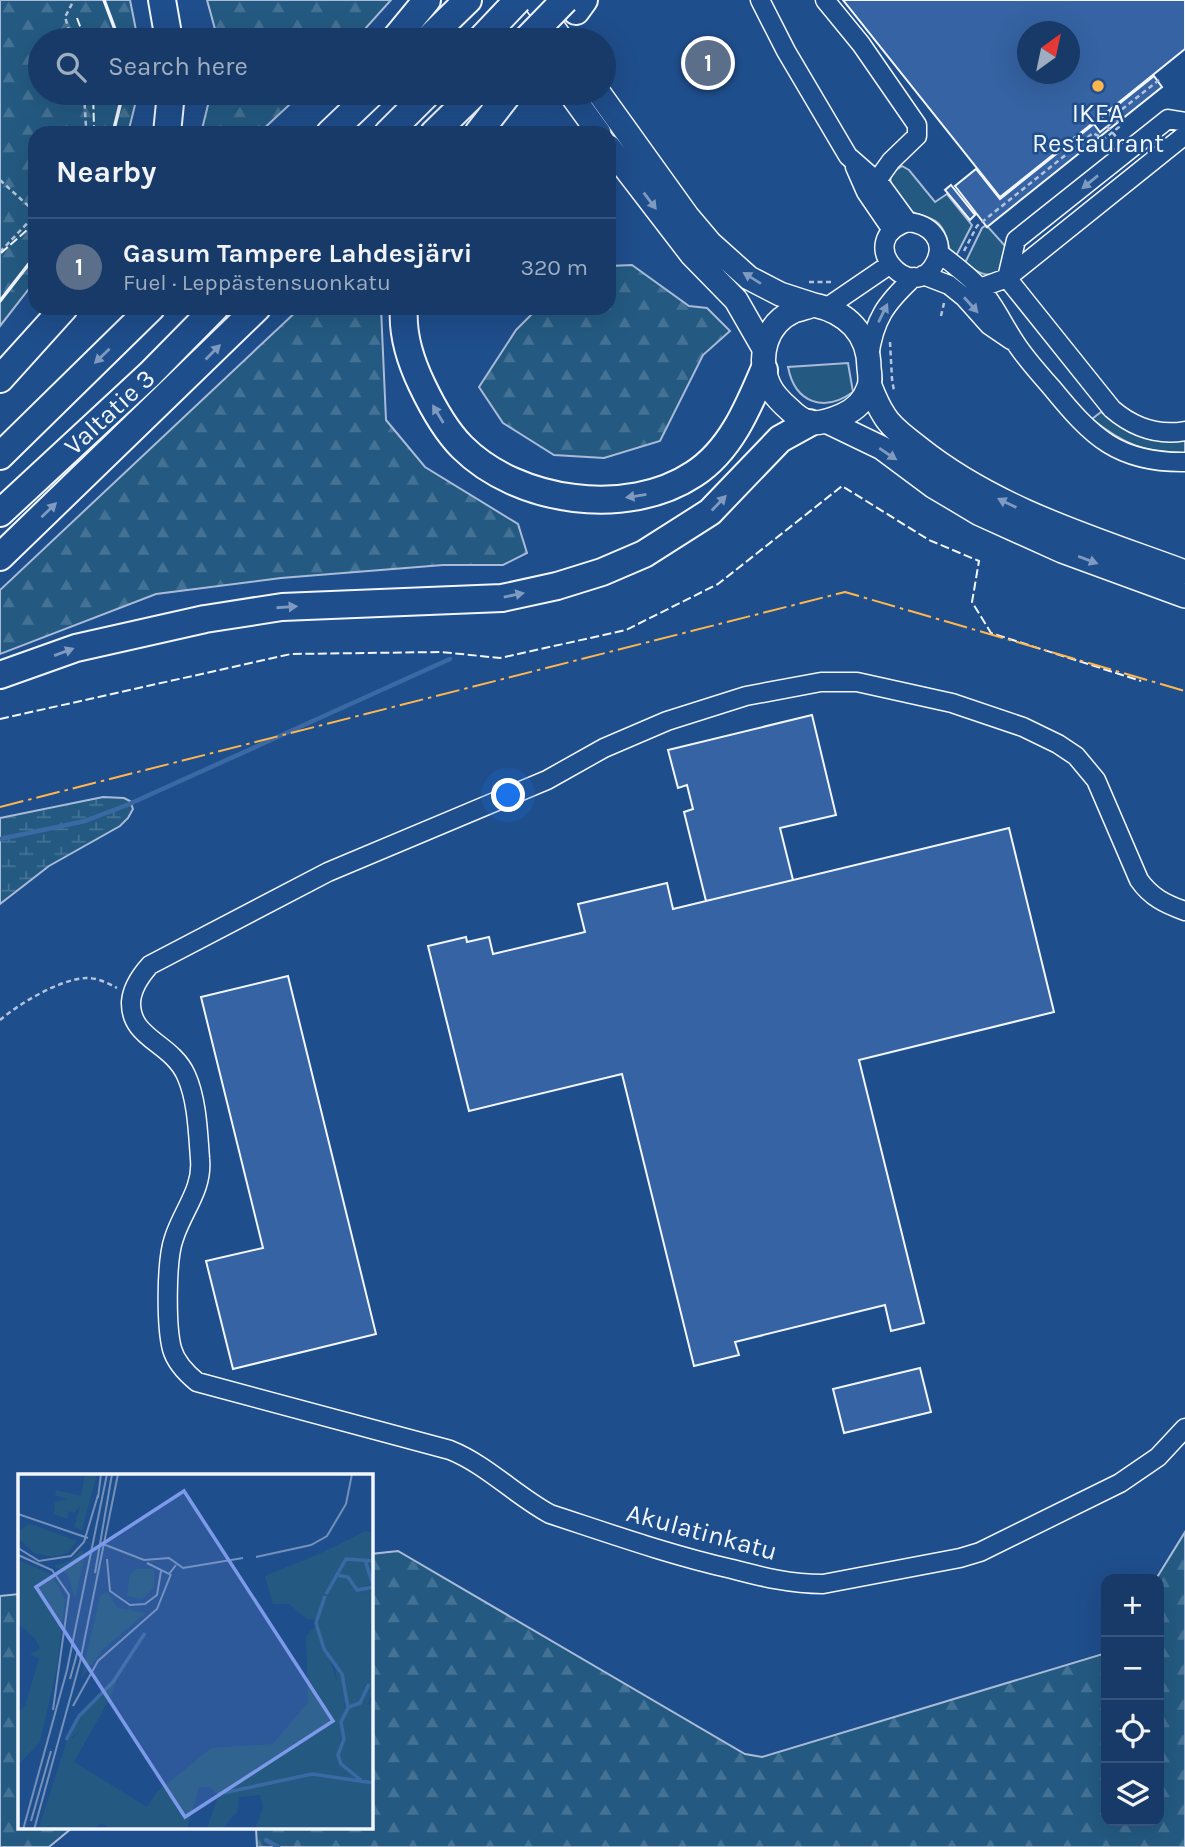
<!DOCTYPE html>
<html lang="en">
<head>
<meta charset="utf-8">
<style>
  body { margin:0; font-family:Karla,sans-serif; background:#244571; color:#f1f3f6 }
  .controls { position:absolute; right:21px; bottom:21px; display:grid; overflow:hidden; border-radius:14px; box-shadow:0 7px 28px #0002 }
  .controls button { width:63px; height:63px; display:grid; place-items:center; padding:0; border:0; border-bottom:2px solid #36547d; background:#173a69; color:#f1f3f6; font:35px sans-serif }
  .compass { position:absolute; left:1017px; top:21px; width:63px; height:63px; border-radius:50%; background:#173a69; box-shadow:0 7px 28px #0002; rotate:33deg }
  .you { position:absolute; left:509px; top:796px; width:24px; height:24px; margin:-18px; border:5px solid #fff; border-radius:50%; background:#1a73e8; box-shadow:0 0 0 10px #1a73e833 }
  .badge { display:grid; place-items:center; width:46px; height:46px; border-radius:50%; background:#8c9099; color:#fff; font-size:23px; font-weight:700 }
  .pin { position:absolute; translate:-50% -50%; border:4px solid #fff; box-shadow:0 2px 7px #0006 }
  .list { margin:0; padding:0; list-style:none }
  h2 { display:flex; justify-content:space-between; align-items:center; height:91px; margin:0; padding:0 28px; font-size:30px }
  h2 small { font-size:23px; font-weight:400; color:#9eadc0 }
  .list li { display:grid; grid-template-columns:46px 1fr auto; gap:21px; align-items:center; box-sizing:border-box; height:98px; padding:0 28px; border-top:2px solid #36547d }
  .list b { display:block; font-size:26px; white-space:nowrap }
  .list p { margin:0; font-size:23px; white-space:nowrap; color:#9eadc0 }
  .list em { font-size:23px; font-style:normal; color:#9eadc0 }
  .icon { flex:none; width:38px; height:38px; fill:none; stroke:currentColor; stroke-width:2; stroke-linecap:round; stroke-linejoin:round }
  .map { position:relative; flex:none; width:1185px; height:1847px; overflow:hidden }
  .search { position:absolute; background:#173a69; box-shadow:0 7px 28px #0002; left:28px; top:28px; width:588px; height:77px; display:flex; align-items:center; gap:18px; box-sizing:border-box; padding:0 24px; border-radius:38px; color:#9eadc0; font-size:26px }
  .panel { position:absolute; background:#173a69; box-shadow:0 7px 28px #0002; left:28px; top:126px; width:588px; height:189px; border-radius:21px }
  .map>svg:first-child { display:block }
  .grass { fill:#245a82; stroke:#a8bbd7; stroke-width:2 }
  .forest { fill:url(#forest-firs); stroke:#a8bbd7; stroke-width:2 }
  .wetland { fill:url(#wetland-marsh); stroke:#a8bbd7; stroke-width:2 }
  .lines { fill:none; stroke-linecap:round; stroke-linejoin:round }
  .stream { stroke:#3b69a3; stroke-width:4.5 }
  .building { fill:#3563a3; stroke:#f2f6ff; stroke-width:2; fill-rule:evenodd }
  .minor-casing { stroke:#f2f6ff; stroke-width:21 }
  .major-casing { stroke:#f2f6ff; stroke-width:26 }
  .highway-casing { stroke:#f2f6ff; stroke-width:30 }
  .path { stroke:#b3c4dc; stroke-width:2.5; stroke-dasharray:5 3.5; stroke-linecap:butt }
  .minor { stroke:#1f4e8c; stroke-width:18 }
  .major { stroke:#1f4e8c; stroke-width:23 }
  .highway { stroke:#1f4e8c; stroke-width:26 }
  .highway-bridge-casing { stroke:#f2f6ff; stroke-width:30; stroke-linecap:butt }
  .highway-bridge { stroke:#1f4e8c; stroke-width:26 }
  .fence { stroke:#f2f6ff; stroke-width:2; stroke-dasharray:9 3.5; stroke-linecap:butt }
  .wall { stroke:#f2f6ff; stroke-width:3.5 }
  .power { stroke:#ffb74d; stroke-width:2; stroke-dasharray:24 5 3.5 5; stroke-linecap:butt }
  .oneway { fill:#7e9ac0 }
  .poi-dot { fill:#ffb74d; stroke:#1f4e8c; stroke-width:2.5 }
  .labels { text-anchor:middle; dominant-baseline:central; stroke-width:5; stroke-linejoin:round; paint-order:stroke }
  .poi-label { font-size:26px; fill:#f2f6ff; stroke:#1f4e8c }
  .street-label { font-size:26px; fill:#f2f6ff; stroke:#1f4e8c }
  .inset-river { fill:none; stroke:#3b69a3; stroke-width:3.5 }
  .inset-road { fill:none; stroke:#7391ba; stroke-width:2 }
  .view { fill:#7d9aea; fill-opacity:0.15; stroke:#7d9aea; stroke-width:3.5 }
  .inset-edge { fill:none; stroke:#f2f6ff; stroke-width:3.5 }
</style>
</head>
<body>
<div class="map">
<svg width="1185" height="1847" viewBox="0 0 1185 1847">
  <defs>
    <pattern id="forest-firs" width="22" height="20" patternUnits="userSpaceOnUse" patternTransform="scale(1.75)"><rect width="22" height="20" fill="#245a82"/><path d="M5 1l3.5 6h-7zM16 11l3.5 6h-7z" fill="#447295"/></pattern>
    <pattern id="wetland-marsh" width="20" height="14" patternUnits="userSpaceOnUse" patternTransform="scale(1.75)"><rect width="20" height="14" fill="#245a82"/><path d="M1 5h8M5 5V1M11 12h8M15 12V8" fill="none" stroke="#447295"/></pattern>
  </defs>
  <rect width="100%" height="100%" fill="#1f4e8c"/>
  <path class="grass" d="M902 166 909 170 935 202 947 194 972 225 956 256 950 253C948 242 946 231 938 223 930 216 921 216 912 212 907 210 905 205 901 200 891 187 883 176 902 166Z
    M985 226 989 228 1006 247 1002 270C989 280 976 272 965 263L982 228Z
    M848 363 853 392C824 413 795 403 788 367Z
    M1101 412C1126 431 1153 445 1185 439V453C1145 453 1123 444 1092 419Z"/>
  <path class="forest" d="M0 0H130L138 40H40V93H138L128 133H35V281L0 326Z
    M207 0H391L355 40H218Z
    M211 93H302L259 133H201Z
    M632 265 689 306 707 308 730 331 703 355 660 441 604 458 554 455 503 423 479 387 516 330 538 308H609V266Z
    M300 308H381L386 420 425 467 518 524 527 553 503 565H443L281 578 156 594 0 654V590Z
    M1185 1532V1847H257L256 1828H371V1554L398 1551 745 1754 762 1757 1106 1653V1821H1159V1579H1156Z
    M19 1594V1828H72L49 1847H0V1596Z"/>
  <path class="wetland" d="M103 797 124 798 130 801 133 809 128 818 120 826 49 866 0 904V818Z"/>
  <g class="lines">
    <path class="stream" d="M0 839 85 821 127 805 450 659
      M266 1840 278 1847"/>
  </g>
  <path class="building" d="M843 0H1185V49L1107 112 1114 121 1100 132 1093 123 1000 197ZM1028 32H1070V74H1028Z
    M1154 76 1162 87 987 227 955 186 976 169 1000 199Z
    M951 185 975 215 970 220 945 190Z
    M812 715 836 815 780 828 793 880 706 901 684 812 693 809 687 785 678 788 668 750Z
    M1009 828 1054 1012 859 1060 924 1323 891 1331 885 1305 735 1342 739 1355 694 1366 622 1074 469 1111 428 946 466 937 467 942 489 937 493 954 585 932 578 904 667 883 673 909Z
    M288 976 376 1334 233 1369 206 1261 263 1248 201 997Z
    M920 1368 931 1412 844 1433 833 1389Z"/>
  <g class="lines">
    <defs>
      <path id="minor" d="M760 0 786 51 848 156 881 185 908 222C929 224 947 240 935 263 913 307 851 240 908 222
        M825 0 861 44 917 125V136L891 161 876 182
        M855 167 866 192 892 230
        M939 253C953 264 968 275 980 288 994 304 1003 324 1015 342 1025 358 1039 373 1052 388 1092 437 1118 463 1185 462
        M923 275 949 285 964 297 989 325 1011 340
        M1007 278 1016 240 1168 119 1185 122
        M1007 278 1112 409C1133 427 1157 436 1185 431
        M980 288 1007 278 1185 135
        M826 308 889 265
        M869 357C874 319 886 303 914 277
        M1185 911C1165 904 1151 897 1139 880L1096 780 1076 756 1058 744 1023 727 952 703 857 682H821L746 696 667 721 604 748 547 780 328 872 150 965C141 975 132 987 131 1002 130 1039 171 1042 186 1075 197 1099 198 1132 200 1159 203 1189 183 1210 174 1238 166 1260 166 1326 172 1349 176 1363 186 1373 197 1382L450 1450C487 1465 515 1495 550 1514 611 1534 670 1555 732 1569 762 1577 791 1584 823 1584L960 1558 980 1552 1120 1483 1158 1457 1185 1428"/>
      <path id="major" d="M534 0 562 40
        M570 93 599 133
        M599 93 688 217 710 243 749 278 780 294 814 305
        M609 147 692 255 736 300 763 347
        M814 305C847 312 869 334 869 368 870 375 871 383 868 389 864 401 854 410 843 415 832 420 823 423 812 423 804 422 795 415 789 409 781 402 773 394 769 385 757 358 765 324 794 311 800 309 808 307 814 305Z
        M870 386C874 396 878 406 884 415 892 429 907 438 919 448 997 510 1093 538 1185 572
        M828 422 882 448 933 486 980 514 1062 551 1185 596"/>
      <g id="highway">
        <path d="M162 0 169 40"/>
        <path d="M576 11 584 0"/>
        <path d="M394 40 427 0"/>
        <path d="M427 40 468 0"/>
        <path d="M167 133 171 93"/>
        <path d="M330 133 372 93"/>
        <path d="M388 133 428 93"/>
        <path d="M434 133 475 93"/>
        <path d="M478 133 509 93"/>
        <path d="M404 308C402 333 411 362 422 385 432 406 445 430 462 447 518 503 628 518 694 474 730 451 748 408 764 370"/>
        <path d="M0 379 64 308"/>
        <path d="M0 456 151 308"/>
        <path id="s1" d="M0 513 150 374 215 308"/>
        <path d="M0 557 257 308"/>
        <path d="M0 675 76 648 205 619 282 607 502 598 557 586 602 572 644 554 710 512 780 439 809 423"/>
      </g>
    </defs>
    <use href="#minor" class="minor-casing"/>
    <use href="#major" class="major-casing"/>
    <use href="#highway" class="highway-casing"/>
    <path class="path" d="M72 40 65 17 74 0
      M1107 126 1117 138
      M82 133 86 127 84 93
      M0 180 35 212
      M964 251 977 226 1093 133 1104 139 1119 127 1116 114 1159 80
      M0 252 35 215
      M809 282H833
      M941 316 944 303
      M890 342 892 379 894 391
      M0 1020C20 1003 59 980 85 978 95 977 108 983 117 988"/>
    <use href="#minor" class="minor"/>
    <use href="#major" class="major"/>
    <use href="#highway" class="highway"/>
    <defs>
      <path id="highway-bridge" d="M482 38 518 0
        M526 40 565 0"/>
    </defs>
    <use href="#highway-bridge" class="highway-bridge-casing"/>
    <use href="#highway-bridge" class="highway-bridge"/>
    <path class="fence" d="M77 18 85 40
      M90 133 94 127 93 93
      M1 253 35 223
      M0 719 291 654 441 652 500 658 626 630 718 584 842 486 929 540 979 561 972 602 991 633 1141 681"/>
    <path class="wall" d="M104 0 119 40
      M113 133 123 93
      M0 301 35 256"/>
    <path class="power" d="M0 807 845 592 1185 691"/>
  </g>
  <defs><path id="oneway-solid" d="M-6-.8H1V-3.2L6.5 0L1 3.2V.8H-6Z" transform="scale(1.75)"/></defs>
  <g class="oneway">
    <use href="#oneway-solid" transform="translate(1090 182) rotate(141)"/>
    <use href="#oneway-solid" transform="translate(650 201) rotate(53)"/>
    <use href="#oneway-solid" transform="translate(752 278) rotate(-148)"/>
    <use href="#oneway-solid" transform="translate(971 305) rotate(48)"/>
    <use href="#oneway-solid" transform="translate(883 313) rotate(-64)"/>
    <use href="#oneway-solid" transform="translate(213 352) rotate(-45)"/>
    <use href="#oneway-solid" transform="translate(102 356) rotate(136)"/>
    <use href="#oneway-solid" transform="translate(438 414) rotate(-121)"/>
    <use href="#oneway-solid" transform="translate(888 454) rotate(34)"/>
    <use href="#oneway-solid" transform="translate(636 496) rotate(171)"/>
    <use href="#oneway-solid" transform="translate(719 503) rotate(-46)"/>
    <use href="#oneway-solid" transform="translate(1007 503) rotate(-154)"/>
    <use href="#oneway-solid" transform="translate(49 510) rotate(-44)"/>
    <use href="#oneway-solid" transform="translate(1088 560) rotate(21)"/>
    <use href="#oneway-solid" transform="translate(514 595) rotate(-12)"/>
    <use href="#oneway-solid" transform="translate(287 607) rotate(-4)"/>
    <use href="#oneway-solid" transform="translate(64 652) rotate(-20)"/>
  </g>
  <circle class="poi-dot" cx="1098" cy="86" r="7"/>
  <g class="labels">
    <g class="poi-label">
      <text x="1098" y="113">IKEA<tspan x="1098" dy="30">Restaurant</tspan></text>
    </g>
    <g class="street-label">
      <text stroke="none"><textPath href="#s1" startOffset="149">Valtatie 3</textPath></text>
      <text transform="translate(702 1532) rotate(15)">Akulatinkatu</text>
    </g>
  </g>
  <g transform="translate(18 1474)">
    <rect width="355" height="355" fill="#1f4e8c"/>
    <path d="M67 0H79L64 56 56 53 62 32 57 39 51 37 49 45 36 40 37 28 49 25 37 21 38 16 63 22ZM10 50 21 53 59 67 49 79 35 83 16 79 1 65 0 58ZM65 75 66 86 57 124 50 101 36 92 51 87ZM303 79 304 90 314 101V116L329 110 343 121 355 116V203L335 183 312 186 326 231H351L355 219 356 350 351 355H237L245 334 242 321 221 323 219 338 204 355H189L200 323 193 313H181L169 355H95L84 350 72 355 20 356 53 254 58 244 54 266 73 241 88 231 56 288 129 333 139 318 193 274 255 270 290 228 288 163 302 146 289 145 271 130H255L247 102ZM0 86 33 100 47 125 39 193 22 268 0 291V239L7 232 21 185 12 180 22 175 17 164 0 150ZM118 95H136V114L124 125 109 122 112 100ZM89 118 100 134 128 139 86 174 63 205 82 122Z" fill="#245a82"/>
    <path d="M348 57 355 59V116L343 121 329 110 314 118V101L304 90 303 79ZM315 178 337 183 355 203V219L345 239 321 226ZM100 203 90 229 51 266 58 244Z" fill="#245a82"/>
    <path class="inset-river" d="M347 86 355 111M319 101 330 103 339 116 356 113M308 120 328 85 356 87M307 122 298 149 306 175 324 200 330 234 323 248 326 265 320 281 323 290 343 306M331 233 342 229 351 210M48 266 61 242 95 208 127 159M200 320 294 300 356 309"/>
    <path class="inset-road" d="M80 24 83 0M0 40 70 64M85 70 126 86 151 84 165 94 225 84M0 74 21 87 53 82 66 68 80 21M0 81 34 96 51 121 35 236M238 83 293 71 309 62 328 30 334 0M89 85 92 117 112 131 127 130 139 121 143 97M129 89 151 100 158 91M77 99 94 0M52 205 60 176M55 232 80 187 139 135 153 100M13 347 33 277M5 356 49 196 89 0M16 356 62 188 100 0"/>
    <path class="view" d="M166 17 315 247 167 343 18 113Z"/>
    <rect width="355" height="355" class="inset-edge"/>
  </g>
</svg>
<div class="controls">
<button>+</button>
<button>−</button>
<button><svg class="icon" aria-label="locate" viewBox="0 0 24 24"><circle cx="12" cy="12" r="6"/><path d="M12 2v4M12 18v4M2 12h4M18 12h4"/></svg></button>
<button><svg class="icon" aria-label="layers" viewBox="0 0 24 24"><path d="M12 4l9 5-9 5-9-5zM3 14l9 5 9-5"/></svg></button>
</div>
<svg class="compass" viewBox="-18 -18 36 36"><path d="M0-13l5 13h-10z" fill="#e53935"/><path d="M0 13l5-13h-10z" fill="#9eadc0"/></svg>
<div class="you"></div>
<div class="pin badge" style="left:708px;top:63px;background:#5c6f8a">1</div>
<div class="search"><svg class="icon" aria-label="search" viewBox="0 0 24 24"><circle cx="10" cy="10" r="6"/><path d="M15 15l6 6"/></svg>Search here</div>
<section class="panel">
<h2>Nearby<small></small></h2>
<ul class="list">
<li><span class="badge" style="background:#5c6f8a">1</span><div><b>Gasum Tampere Lahdesjärvi</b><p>Fuel · Leppästensuonkatu</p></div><em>320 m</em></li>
</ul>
</section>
</div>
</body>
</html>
